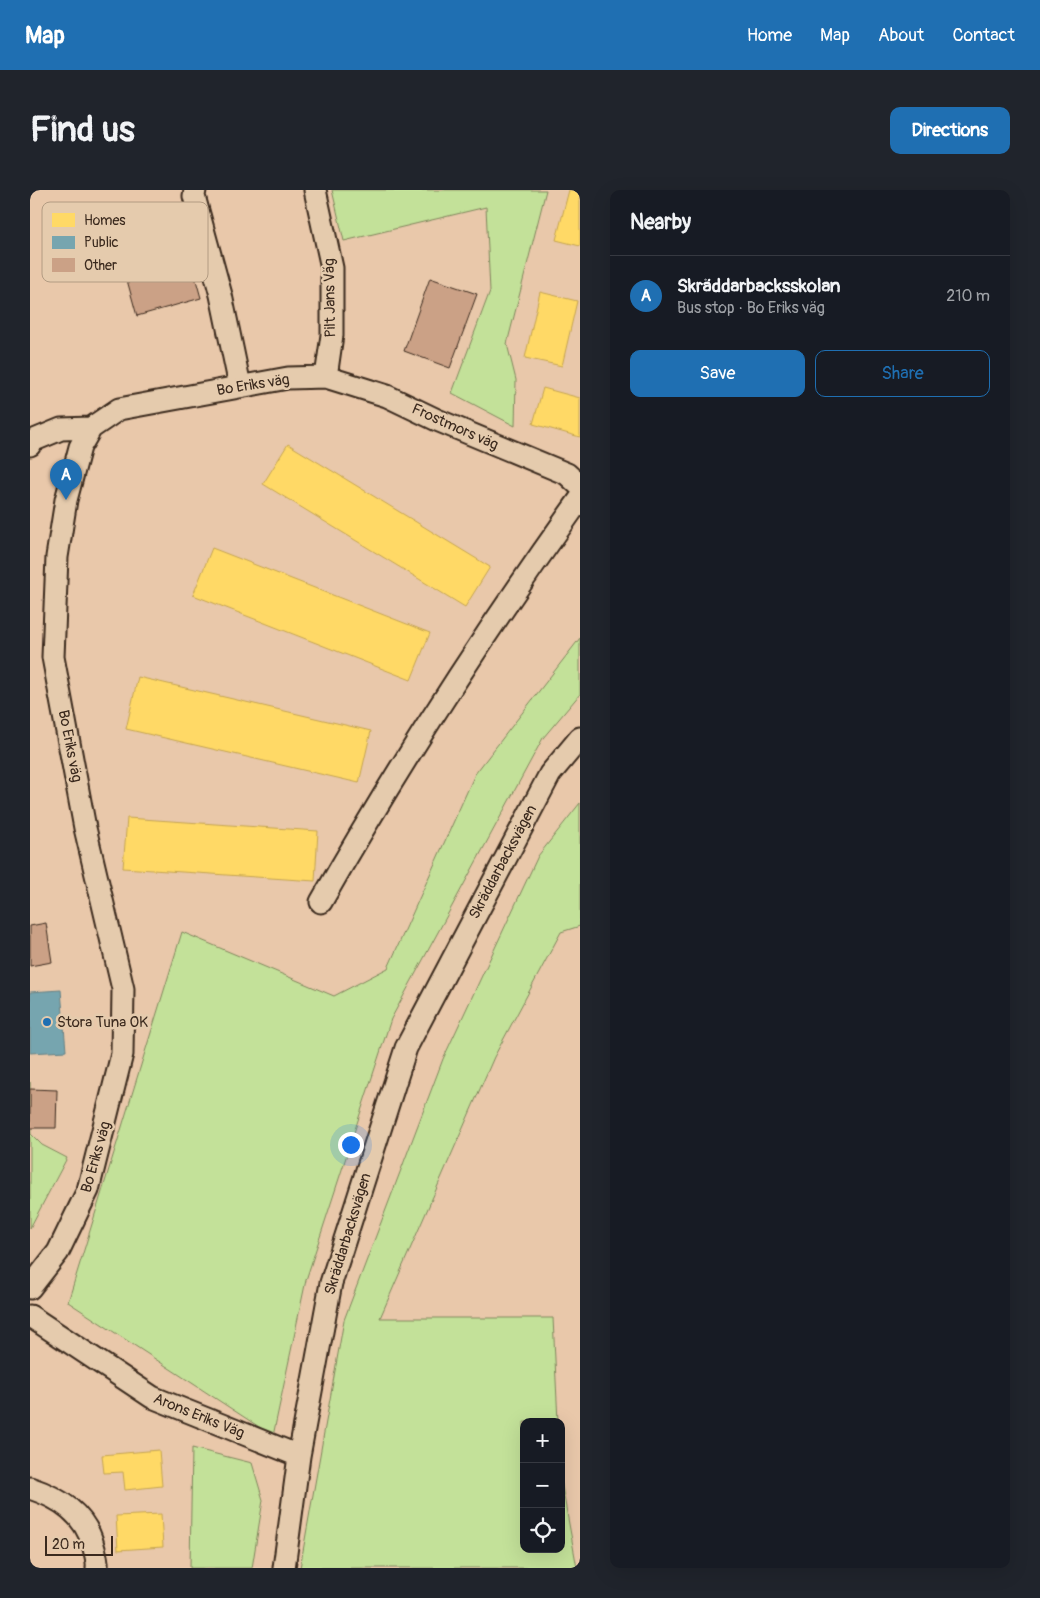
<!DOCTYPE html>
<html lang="en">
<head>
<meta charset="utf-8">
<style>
  body { margin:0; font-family:Pangolin,sans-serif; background:#20242c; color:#f1f3f6 }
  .controls { position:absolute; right:15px; bottom:15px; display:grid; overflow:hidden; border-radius:10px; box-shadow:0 5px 20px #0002 }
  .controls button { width:45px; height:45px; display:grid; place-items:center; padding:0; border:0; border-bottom:1px solid #363941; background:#171b24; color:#f1f3f6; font:25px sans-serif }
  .scale { position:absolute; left:15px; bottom:12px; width:68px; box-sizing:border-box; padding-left:5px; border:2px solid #3b2a1e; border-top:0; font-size:14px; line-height:18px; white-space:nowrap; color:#3b2a1e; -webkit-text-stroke:4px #e5cbad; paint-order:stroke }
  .you { position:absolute; left:320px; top:954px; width:18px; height:18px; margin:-12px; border:4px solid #fff; border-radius:50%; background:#1a73e8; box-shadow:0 0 0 8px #1a73e833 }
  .badge { display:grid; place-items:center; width:32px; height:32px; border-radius:50%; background:#1f6fb2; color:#fff; font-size:16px; font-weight:700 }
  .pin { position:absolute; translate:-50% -41px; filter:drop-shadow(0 1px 2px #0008) }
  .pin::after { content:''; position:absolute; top:26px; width:18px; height:15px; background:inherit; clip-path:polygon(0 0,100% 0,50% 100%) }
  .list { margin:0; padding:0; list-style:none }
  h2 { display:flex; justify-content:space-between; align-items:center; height:65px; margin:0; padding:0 20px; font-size:21px }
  h2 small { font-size:16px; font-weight:400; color:#9ea1a6 }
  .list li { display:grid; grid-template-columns:32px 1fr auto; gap:15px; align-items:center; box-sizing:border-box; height:80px; padding:0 20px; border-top:1px solid #363941 }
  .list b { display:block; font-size:19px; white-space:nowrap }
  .list p { margin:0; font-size:16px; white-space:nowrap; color:#9ea1a6 }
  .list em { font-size:16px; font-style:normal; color:#9ea1a6 }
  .actions { display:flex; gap:10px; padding:15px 20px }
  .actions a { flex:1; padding:11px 0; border:1px solid #1f6fb2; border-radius:10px; text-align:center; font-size:18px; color:#1f6fb2 }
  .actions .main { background:#1f6fb2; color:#fff }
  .icon { flex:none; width:28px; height:28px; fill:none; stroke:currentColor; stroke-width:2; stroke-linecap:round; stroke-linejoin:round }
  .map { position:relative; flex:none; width:550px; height:1378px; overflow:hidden; border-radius:10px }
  header { display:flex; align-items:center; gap:30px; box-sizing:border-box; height:70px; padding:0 25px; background:#1f6fb2; color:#fff }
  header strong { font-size:24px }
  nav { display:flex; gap:28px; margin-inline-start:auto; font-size:18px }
  .intro { display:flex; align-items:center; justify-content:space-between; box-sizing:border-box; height:120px; padding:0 30px }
  h1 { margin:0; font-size:35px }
  .button { padding:12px 22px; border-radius:10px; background:#1f6fb2; color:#fff; font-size:18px; font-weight:700 }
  main { display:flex; gap:30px; padding:0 30px }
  aside { flex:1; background:#171b24; border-radius:10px; box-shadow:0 5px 20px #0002 }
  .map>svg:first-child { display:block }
  .green { fill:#c3e199; stroke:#7f865c }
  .homes { fill:#ffd966; stroke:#c4a450 }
  .public { fill:#76a5af; stroke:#648084 }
  .building { fill:#cba186; stroke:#3b2a1e }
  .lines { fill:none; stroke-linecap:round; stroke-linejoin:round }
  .minor-casing { stroke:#3b2a1e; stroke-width:25 }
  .minor { stroke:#e5cbad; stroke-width:21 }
  .poi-dot { fill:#1f6fb2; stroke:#e5cbad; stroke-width:2 }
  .labels { text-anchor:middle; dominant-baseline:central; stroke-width:5; stroke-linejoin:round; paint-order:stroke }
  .street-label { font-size:15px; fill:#3b2a1e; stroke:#e5cbad }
  .poi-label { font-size:15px; fill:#3b2a1e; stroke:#e5cbad; text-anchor:start }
  .key { fill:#e5cbad; stroke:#b29b82; stroke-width:1 }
  .key-label { font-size:14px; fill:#3b2a1e }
</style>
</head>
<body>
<header>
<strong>Map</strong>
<nav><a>Home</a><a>Map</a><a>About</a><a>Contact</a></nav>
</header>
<div class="intro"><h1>Find us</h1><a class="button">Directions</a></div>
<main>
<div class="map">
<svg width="550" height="1378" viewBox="0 0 550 1378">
  <rect width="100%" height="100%" fill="#e9c8aa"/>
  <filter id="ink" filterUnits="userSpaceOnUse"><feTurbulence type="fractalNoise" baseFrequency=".02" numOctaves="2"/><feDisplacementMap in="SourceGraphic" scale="10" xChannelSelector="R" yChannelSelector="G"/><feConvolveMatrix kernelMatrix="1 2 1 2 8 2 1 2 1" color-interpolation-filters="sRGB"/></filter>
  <g filter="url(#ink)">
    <path class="green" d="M302 0H516L477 154 486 190 485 236 422 203 460 101 456 17 314 51Z
      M550 448V504L513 548 361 829 276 1090 243 1246 38 1112 152 742 304 806 358 778 445 584Z
      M550 613V736L531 742 464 867 350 1128H523L528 1232H494V1359H531V1290L547 1378H270L314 1130 413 869 508 666Z
      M0 892 1 944 12 955 37 968 0 1038Z
      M162 1258 222 1273 233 1310 222 1378H160Z"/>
    <path class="homes" d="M539 0H550V56L526 50Z
      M510 102 547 111 532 176 495 168Z
      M513 198 550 208V247L503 234Z
      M258 254 460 377 435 417 233 294Z
      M182 358 400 443 381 490 163 405Z
      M108 487 341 541 329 593 96 539Z
      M97 628 288 641 285 691 93 678Z
      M129 1260 132 1296 95 1300 93 1282 74 1283 72 1265Z
      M131 1324 133 1357 88 1360 86 1326Z"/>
    <path class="public" d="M31 800 36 861 0 863V802Z"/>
    <path class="building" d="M151 36 171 108 107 126 87 54Z
      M400 88 447 104 420 178 374 161Z
      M16 733 22 772 0 776V736Z
      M0 899 27 900 26 938H0Z"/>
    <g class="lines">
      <defs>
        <path id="minor" d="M165 0 164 6 191 105 210 196
          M285 0 302 78V145L296 187
          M0 255 2 251 31 239 61 238
          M291 712C370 573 457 439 550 309
          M0 1098 28 1062 58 1000 92 864 93 799 55 638 23 467 27 367 36 310 50 257 61 238 89 219 258 188 296 187 357 206 407 230 537 284 550 296
          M0 1126 122 1207 269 1266
          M0 1298C30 1308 55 1324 63 1355 65 1363 68 1370 67 1378
          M254 1378 269 1266 301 1093 376 858 520 584 550 548"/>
      </defs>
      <use href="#minor" class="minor-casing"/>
      <use href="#minor" class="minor"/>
    </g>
  </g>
  <circle class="poi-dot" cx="17" cy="832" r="5"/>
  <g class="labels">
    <g class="street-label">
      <text transform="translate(300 108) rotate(-91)">Pilt Jans Väg</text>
      <text transform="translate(223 195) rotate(-9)">Bo Eriks väg</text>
      <text transform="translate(425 237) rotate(24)">Frostmors väg</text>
      <text transform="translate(40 556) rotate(79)">Bo Eriks väg</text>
      <text transform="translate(473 672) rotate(-62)">Skräddarbacksvägen</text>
      <text transform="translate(66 967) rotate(-74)">Bo Eriks väg</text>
      <text transform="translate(318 1044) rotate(-73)">Skräddarbacksvägen</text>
      <text transform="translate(169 1226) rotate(22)">Arons Eriks Väg</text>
    </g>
    <g class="poi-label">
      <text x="27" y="832">Stora Tuna OK</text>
    </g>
  </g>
  <rect x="12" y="12" width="166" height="80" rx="8" class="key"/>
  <rect x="22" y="23" width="23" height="14" fill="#ffd966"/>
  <rect x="22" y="46" width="23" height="13" fill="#76a5af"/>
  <rect x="22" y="68" width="23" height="14" fill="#cba186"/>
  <g class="key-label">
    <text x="54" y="35">Homes</text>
    <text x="54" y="57">Public</text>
    <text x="54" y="80">Other</text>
  </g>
</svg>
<div class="controls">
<button>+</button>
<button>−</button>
<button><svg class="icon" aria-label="locate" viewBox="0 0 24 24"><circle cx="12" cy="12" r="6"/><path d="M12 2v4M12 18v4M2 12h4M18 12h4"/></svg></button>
</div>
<div class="scale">20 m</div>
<div class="you"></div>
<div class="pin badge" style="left:36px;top:310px">A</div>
</div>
<aside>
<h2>Nearby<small></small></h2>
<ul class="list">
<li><span class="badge">A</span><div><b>Skräddarbacksskolan</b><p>Bus stop · Bo Eriks väg</p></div><em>210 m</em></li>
</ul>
<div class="actions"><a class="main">Save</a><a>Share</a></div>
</aside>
</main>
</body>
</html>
